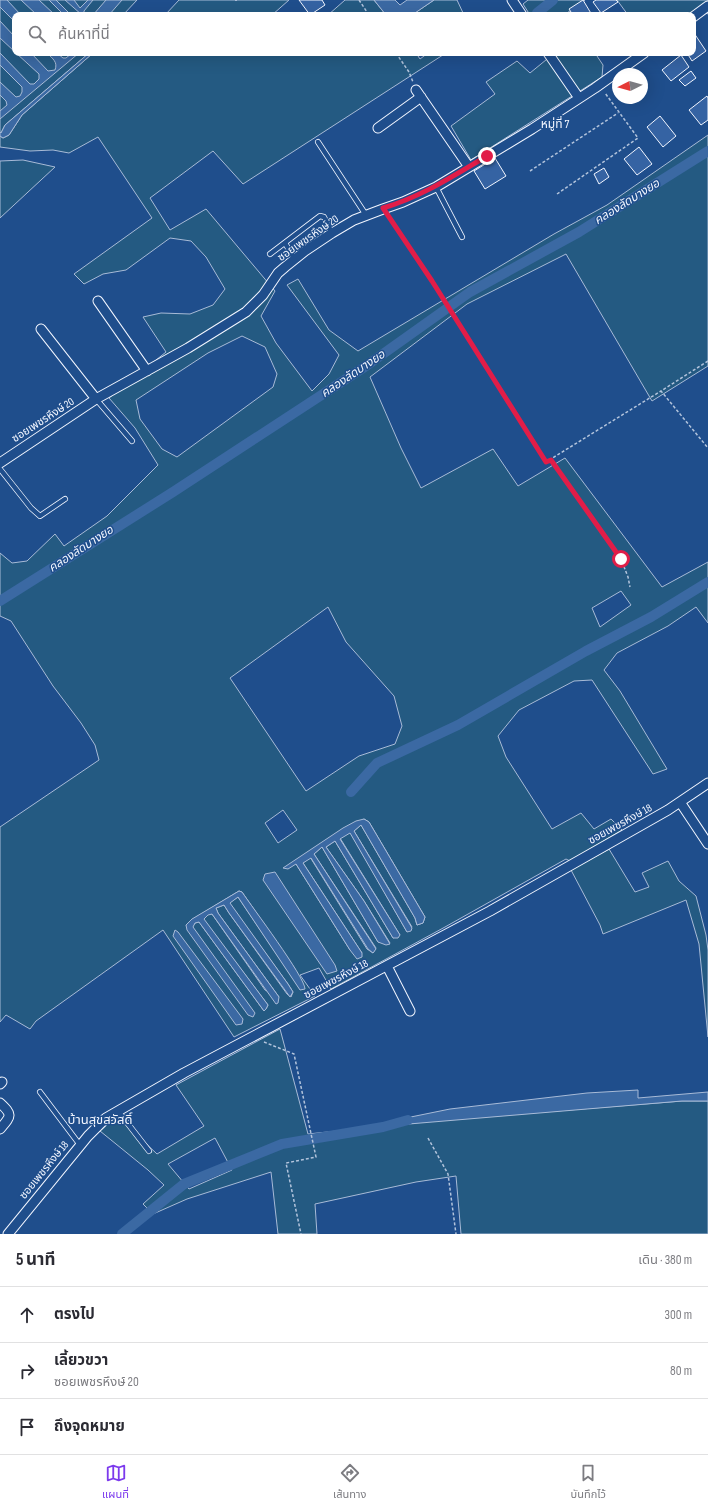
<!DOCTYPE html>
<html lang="th">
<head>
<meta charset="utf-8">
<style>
  body { margin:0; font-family:"Sofia Sans Condensed","Noto Sans Thai",sans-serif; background:#f7f7f7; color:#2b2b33 }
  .compass { position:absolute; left:612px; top:68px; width:36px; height:36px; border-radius:50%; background:#fff; box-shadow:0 4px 16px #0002; rotate:264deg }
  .stop { position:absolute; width:12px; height:12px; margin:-9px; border:3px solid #e11d48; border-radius:50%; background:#fff }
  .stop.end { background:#e11d48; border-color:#fff; box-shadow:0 1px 4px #0008 }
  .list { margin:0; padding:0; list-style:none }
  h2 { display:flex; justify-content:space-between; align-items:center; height:52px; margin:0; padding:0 16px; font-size:17px }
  h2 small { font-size:13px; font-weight:400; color:#7c7c81 }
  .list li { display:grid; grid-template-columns:26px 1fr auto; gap:12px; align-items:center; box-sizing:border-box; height:56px; padding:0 16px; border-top:1px solid #e1e1e2 }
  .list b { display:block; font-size:15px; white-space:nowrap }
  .list p { margin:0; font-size:13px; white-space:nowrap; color:#7c7c81 }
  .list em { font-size:13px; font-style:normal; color:#7c7c81 }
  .icon { flex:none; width:22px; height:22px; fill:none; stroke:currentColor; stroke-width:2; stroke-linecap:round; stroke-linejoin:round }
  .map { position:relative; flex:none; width:708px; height:1234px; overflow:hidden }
  .search { position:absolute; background:#fff; box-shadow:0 4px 16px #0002; left:12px; right:12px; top:12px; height:44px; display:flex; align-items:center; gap:10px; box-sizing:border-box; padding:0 14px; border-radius:8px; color:#7c7c81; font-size:15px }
  .sheet { height:220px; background:#fff }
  nav { display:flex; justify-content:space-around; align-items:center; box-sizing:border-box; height:56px; border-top:1px solid #e1e1e2; background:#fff; font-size:11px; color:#7c7c81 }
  nav a { display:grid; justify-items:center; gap:2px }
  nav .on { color:#7c3aed }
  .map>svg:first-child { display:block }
  .green { fill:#245a82; stroke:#a8bbd7; fill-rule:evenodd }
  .water { fill:#3b69a3; stroke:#a8bbd7 }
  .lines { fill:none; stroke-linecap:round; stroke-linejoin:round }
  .canal { stroke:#3b69a3; stroke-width:10 }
  .building { fill:#3563a3; stroke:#f2f6ff }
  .service-casing { stroke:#f2f6ff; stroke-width:6 }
  .minor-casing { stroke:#f2f6ff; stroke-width:11 }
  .path { stroke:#b3c4dc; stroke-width:1.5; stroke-dasharray:3 2; stroke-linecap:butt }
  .service { stroke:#1f4e8c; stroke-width:4.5 }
  .minor { stroke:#1f4e8c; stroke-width:9 }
  .route { stroke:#e11d48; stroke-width:5 }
  .labels { text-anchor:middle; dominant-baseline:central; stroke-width:3; stroke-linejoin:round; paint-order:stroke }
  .street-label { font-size:11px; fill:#f2f6ff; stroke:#1f4e8c }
  .neighbourhood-label { font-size:12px; fill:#f2f6ff; stroke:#1f4e8c }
  .water-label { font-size:12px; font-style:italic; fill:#f2f6ff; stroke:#1f4e8c }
  .quarter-label { font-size:13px; fill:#f2f6ff; stroke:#1f4e8c }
</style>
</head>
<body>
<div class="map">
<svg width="708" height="1234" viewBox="0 0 708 1234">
  <rect width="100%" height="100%" fill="#1f4e8c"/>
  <path class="green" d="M0 0H49L64 15H15V53H89L5 125 1 133 0 132Z
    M56 0H137L123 15H71Z
    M179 0H235L236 1 237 0H289L272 15H165Z
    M345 0H374L386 15H328Z
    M434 0H457L464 15H412Z
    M528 0H585L567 13 568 15H530L523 4Z
    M617 0H708V14L706 13 693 22V15H628Z
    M93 53H416L420 59 428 53H446L243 184 213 151 150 198 170 230 206 209 275 291 261 316 276 343 312 391 329 374 339 355 287 285 298 279 329 330 358 351 554 234 607 205 708 135V366L652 401 566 254 467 304 370 377 401 448 421 488 493 449 518 486 565 458 662 587 708 562V623L696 607 668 626 617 653 604 670 620 691 667 769 653 774 592 680 574 681 519 710 498 736 506 757 552 829 581 813 594 829 611 819 622 830 570 861 566 859 445 927 331 989 319 968 300 975 315 996 234 1037 163 930 36 1021 30 1029 6 1015 0 1022V827L99 760 95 745 81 723 53 686 11 621 0 616V553L12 563 27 561 55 534 64 546 107 516 158 465 135 428 109 398 166 352 143 317 161 313 190 314 213 305 225 289 206 257 191 241 170 238 126 270 103 274 84 284 74 274 152 218 98 137 69 153 53 150 30 151 0 147V136L3 138 9 135 22 115ZM242 336 265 347 277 374 273 387 177 457 162 449 140 419 136 400 208 353ZM621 591 631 605 600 627 592 608ZM328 607 346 642 394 696 402 726 395 744 359 756 306 791 230 678ZM283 810 297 830 278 843 265 823ZM364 819 369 822 425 917 423 923 417 925 415 918 361 825 354 831 412 927 407 932 350 832 340 838 400 935 393 938 335 841 326 847 364 901 390 943 378 942 322 847 314 854 376 948 373 953 367 949 310 857 303 863 362 953 350 950 296 864ZM239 891 242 892 295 969 300 989 238 897 229 903 288 984 293 992 291 997 287 994 229 913 224 905 216 908 218 913 279 997 265 990 212 914H208L203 919 268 1005 266 1009 264 1011 199 922 195 923 192 927 254 1013 186 925 193 919Z
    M551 53H595L603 65 602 77 471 160 451 126 495 94 486 82 517 61 530 73 552 55Z
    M23 160 55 167 0 218V161Z
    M609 849 635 892 649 887 642 873 668 861 679 881 696 896 706 935 708 950V1037L699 944 686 900 603 934 600 925 571 870Z
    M280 1029 308 1134 443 1120 682 1101H708V1234H461L456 1176 416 1182 315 1204 317 1234H278L271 1172 187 1199 153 1214 143 1204 164 1185 148 1170 100 1131 117 1116 157 1154 204 1126 176 1085ZM215 1138 232 1170 189 1189 168 1164Z"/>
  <path class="water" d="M0 0H7L21 15H15V22L0 7Z
    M21 0H39L55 15H37Z
    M49 0H56L71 15H64Z
    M65 0H74L80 8 88 0H93L84 11V15H82Z
    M106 0H122L109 15H93Z
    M374 0H395L400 5 407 0H434L412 15H386Z
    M0 21 15 37V52L0 38Z
    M0 53 30 84H34L39 79V74L16 53H31L48 71 55 70C58 62 53 59 47 53H57L63 58H66L72 53H79L0 119V111L7 105 6 101 0 95V82L16 97 20 96 22 92V87L0 65Z
    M89 53H93L22 115 9 135 3 138 0 136V132L1 133 5 125Z
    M364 819 369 822 425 917 423 923 417 925 415 918 361 825 354 831 412 928 411 931 407 932 350 833 340 839 400 935 398 938H393L335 841 326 847 364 901 390 944 386 945 378 942 322 847 314 854 376 949 373 953 368 949 311 858 303 863 362 953V957L357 959 350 950 296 864 288 869 283 868 343 828 356 821Z
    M275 872 335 965 337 971 327 974 263 880 265 874Z
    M239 891 242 892C252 907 305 977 305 989L300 990 238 897 230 903 288 984 293 992 290 997 229 913 224 905 216 908 218 913 279 997 278 1003 276 1004 212 914 208 915 204 919 268 1005 266 1009 264 1011 199 922 195 923 193 927 255 1013 253 1017 248 1015 187 930 186 925 192 919Z
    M175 930 178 932 243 1019 242 1024 236 1025 173 936Z
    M638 1090V1098L708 1092V1101H682L397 1125 396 1120 450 1109 587 1093Z"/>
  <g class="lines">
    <path class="canal" d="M537 13 553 0
      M0 601 173 492 366 366 470 292 579 232 708 151
      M351 792 377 763 458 725 586 651 651 617 708 582
      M122 1234 184 1184 282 1144 383 1127 408 1120"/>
  </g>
  <path class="building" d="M299 0H322L325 5 310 15Z
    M583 0 592 15H573L569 9Z
    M596 0H616L618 2 601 13 593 2Z
    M694 33 706 51 692 61 687 53H693Z
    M681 55 689 67 671 81 662 70Z
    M691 71 696 78 685 86 679 80Z
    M707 96 708 98V120L701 125 689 110Z
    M660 116 676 136 663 147 647 127Z
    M639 147 652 164 637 175 624 159Z
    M495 158 506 176 485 189 474 171Z
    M604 168 609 177 599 184 594 174Z"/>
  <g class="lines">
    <defs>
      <path id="service" d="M318 142 366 215
        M436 187 462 237
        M285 243 295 260
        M270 254 320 216 324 217 332 233
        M96 399 132 441
        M0 469 31 508 40 516 65 499
        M40 1092 80 1145
        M118 1111 149 1151"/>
      <path id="minor" d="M512 0 522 15
        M693 17 708 6
        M548 53 579 98
        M416 90 469 167
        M378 128 421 97
        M98 301 147 371
        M41 329 96 399
        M0 463 96 399 188 348 246 312 263 295 278 273 285 267 305 251 332 233 354 220 383 209 403 202 436 187 532 129 595 88 644 53
        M680 802 708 844
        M387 966 410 1011
        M0 1084 2 1082
        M0 1103C13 1115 11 1116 0 1129
        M8 1234 88 1136 106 1118 184 1073 490 911 668 810 708 783"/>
    </defs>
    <use href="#service" class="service-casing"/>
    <use href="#minor" class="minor-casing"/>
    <path class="path" d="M359 0 369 15
      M396 53 409 72 413 82
      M530 171 618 113
      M557 194 638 138 605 93
      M388 217 432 281 546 462 661 391
      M708 361 661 391 708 448
      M551 459 621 559 628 577 630 587
      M264 1042 294 1054 316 1157 286 1163 301 1234
      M428 1138 448 1174 456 1234"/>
    <use href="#service" class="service"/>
    <use href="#minor" class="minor"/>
  </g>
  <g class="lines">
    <path class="route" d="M487 156C453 176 421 197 383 208L432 281 546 462 551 460 621 559"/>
  </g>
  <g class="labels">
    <g class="street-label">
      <text transform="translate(308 238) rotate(-35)">ซอยเพชรหึงษ์ 20</text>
      <text transform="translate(43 420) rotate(-33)">ซอยเพชรหึงษ์ 20</text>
      <text transform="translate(620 824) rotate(-29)">ซอยเพชรหึงษ์ 18</text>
      <text transform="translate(336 979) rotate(-28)">ซอยเพชรหึงษ์ 18</text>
      <text transform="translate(44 1170) rotate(-51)">ซอยเพชรหึงษ์ 18</text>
    </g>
    <g class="neighbourhood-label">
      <text x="555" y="124">หมู่ที่ 7</text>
    </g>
    <g class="water-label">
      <text transform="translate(627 202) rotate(-32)">คลองลัดบางยอ</text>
      <text transform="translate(353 374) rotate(-34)">คลองลัดบางยอ</text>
      <text transform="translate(81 549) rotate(-33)">คลองลัดบางยอ</text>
    </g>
    <g class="quarter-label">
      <text x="100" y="1120">บ้านสุขสวัสดิ์</text>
    </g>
  </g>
</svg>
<svg class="compass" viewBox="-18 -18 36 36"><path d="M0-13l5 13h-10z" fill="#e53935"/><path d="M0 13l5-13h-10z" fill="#7c7c81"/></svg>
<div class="stop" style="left:621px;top:559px"></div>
<div class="stop end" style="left:487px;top:156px"></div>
<div class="search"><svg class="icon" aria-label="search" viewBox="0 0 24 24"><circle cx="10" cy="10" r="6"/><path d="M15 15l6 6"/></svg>ค้นหาที่นี่</div>
</div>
<section class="sheet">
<h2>5 นาที<small>เดิน · 380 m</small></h2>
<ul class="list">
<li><svg class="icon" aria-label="ahead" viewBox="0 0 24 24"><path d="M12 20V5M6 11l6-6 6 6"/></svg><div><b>ตรงไป</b></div><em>300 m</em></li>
<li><svg class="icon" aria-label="right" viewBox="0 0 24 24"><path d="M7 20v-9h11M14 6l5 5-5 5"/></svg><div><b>เลี้ยวขวา</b><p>ซอยเพชรหึงษ์ 20</p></div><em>80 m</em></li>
<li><svg class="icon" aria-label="arrive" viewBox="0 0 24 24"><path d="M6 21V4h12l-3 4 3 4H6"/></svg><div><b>ถึงจุดหมาย</b></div></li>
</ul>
</section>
<nav>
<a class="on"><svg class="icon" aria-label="map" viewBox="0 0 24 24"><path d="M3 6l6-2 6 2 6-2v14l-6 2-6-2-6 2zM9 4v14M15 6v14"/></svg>แผนที่</a>
<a><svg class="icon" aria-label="directions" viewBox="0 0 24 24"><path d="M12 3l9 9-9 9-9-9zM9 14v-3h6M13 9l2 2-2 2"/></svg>เส้นทาง</a>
<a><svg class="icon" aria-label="saved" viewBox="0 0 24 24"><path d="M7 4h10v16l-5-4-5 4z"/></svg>บันทึกไว้</a>
</nav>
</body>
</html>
